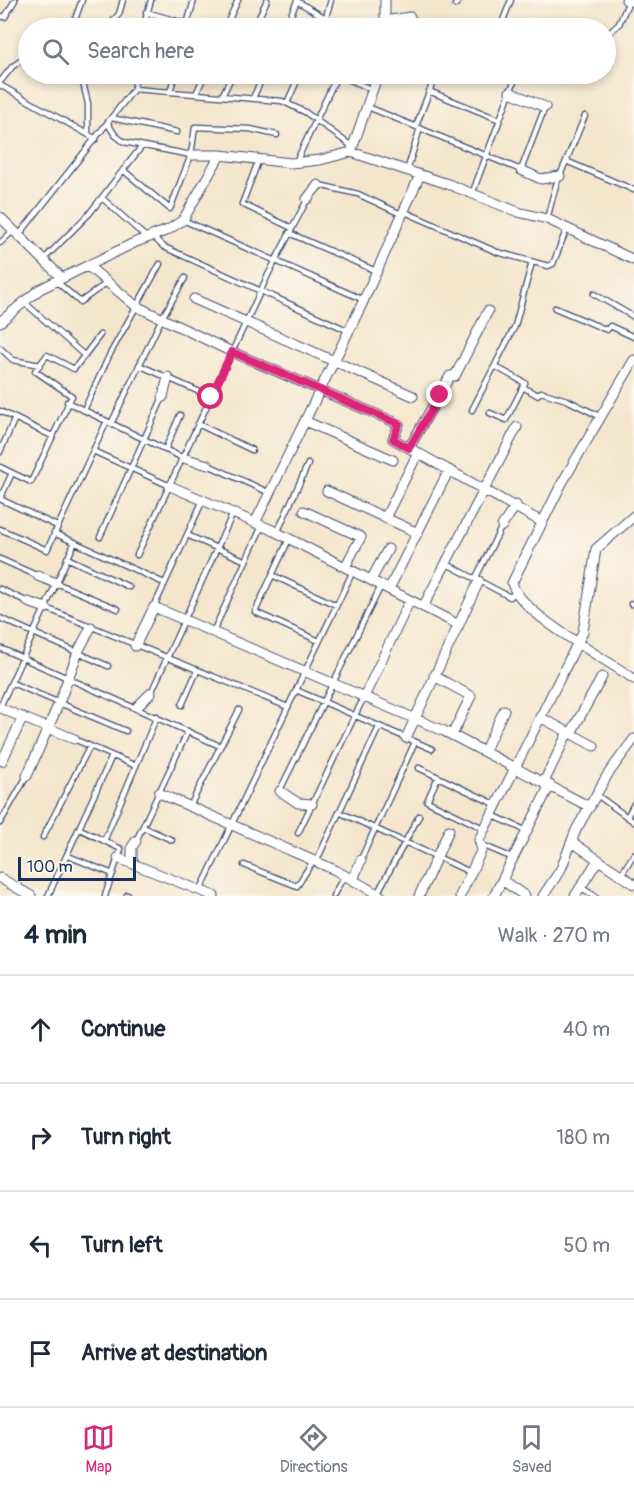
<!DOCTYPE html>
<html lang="en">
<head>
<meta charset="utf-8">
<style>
  body { margin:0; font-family:Pangolin,sans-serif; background:#f6f6f7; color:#1f2937 }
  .scale { position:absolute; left:18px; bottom:15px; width:118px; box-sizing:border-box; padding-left:6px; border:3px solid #1b2f5e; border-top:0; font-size:16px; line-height:21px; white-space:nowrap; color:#1b2f5e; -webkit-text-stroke:4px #fbf7ec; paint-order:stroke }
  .stop { position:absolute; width:18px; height:18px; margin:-14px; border:4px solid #db2777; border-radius:50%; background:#fff }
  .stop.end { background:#db2777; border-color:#fff; box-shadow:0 2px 6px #0008 }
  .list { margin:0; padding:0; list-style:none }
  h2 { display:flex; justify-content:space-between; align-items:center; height:78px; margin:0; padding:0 24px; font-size:26px }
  h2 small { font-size:20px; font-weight:400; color:#747a83 }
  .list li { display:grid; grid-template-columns:39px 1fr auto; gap:18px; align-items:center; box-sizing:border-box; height:108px; padding:0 24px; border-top:2px solid #e0e1e3 }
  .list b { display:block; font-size:22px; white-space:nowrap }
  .list em { font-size:20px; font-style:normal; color:#747a83 }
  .icon { flex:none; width:33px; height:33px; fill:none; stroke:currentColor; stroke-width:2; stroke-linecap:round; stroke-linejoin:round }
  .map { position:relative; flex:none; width:634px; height:896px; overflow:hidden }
  .search { position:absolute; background:#fff; box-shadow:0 3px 9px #0003; left:18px; right:18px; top:18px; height:66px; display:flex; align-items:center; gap:15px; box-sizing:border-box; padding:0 21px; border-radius:33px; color:#747a83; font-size:22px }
  .sheet { height:510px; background:#fff }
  nav { display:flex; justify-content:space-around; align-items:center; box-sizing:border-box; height:84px; border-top:2px solid #e0e1e3; background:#fff; font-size:16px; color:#747a83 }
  nav a { display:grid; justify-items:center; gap:3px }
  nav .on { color:#db2777 }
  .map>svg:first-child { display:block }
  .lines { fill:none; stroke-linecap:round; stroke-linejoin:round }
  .service-casing { stroke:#3c4a6f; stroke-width:7 }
  .minor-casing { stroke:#3c4a6f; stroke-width:11 }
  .service { stroke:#fff; stroke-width:4.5 }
  .minor { stroke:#fff; stroke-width:9 }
  .route { stroke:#db2777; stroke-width:8 }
</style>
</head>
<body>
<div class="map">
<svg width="634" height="896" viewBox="0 0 634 896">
  <rect width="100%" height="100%" fill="#fbf7ec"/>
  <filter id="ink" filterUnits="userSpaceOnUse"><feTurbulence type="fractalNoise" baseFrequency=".0167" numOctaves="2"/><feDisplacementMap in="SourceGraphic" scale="12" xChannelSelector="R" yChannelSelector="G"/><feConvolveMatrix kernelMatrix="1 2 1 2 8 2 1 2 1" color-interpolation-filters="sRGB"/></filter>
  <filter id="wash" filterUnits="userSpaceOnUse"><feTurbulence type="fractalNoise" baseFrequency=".008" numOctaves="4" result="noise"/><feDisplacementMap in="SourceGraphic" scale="24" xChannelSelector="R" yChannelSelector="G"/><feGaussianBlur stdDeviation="1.35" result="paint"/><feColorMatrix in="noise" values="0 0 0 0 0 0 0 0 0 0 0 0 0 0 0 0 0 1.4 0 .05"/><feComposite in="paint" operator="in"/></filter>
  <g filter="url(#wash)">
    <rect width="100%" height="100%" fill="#f4e6cd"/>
  </g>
  <g filter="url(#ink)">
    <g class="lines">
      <defs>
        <path id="service" d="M455 5 460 0
          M146 12 202 28
          M0 16 5 17 15 0
          M410 17 428 28
          M325 20 331 0
          M227 23 238 28
          M72 28 82 0
          M107 28 119 14 123 0
          M143 28 151 0
          M186 28 194 0
          M225 28 238 0
          M254 28 267 0
          M285 28 297 1 342 28
          M500 28 511 0
          M606 36 619 24 629 1
          M81 74 88 104V134
          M337 74 373 90
          M577 77 579 74
          M0 82 12 67 28 55
          M0 85 96 139
          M134 89 282 101 305 112 353 147
          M429 91 500 120
          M170 92 175 74
          M196 94 205 74
          M222 96 233 74
          M253 98 264 74
          M287 103 300 74
          M368 107 521 170 545 107
          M112 118 177 132
          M108 124 115 135 124 142 191 155 170 209 123 170
          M416 126 436 74
          M191 155 195 127 250 129 277 135
          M259 159 242 204 292 228
          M566 161 634 190
          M296 162 338 74
          M407 171 420 128
          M319 185 358 194 403 215
          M472 194 517 74
          M102 198 147 238
          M405 212 497 252 548 266 553 264 567 228
          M547 219 556 185 585 116
          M183 220 364 300
          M289 233 376 271
          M19 235 134 89 136 74
          M152 236 164 247 349 331
          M0 243 14 230
          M44 259 89 214 142 146
          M56 281 80 302 108 282
          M594 294 634 317
          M24 302 85 356
          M555 308 607 330 610 326 634 337
          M0 348 13 360 40 365
          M139 365 211 397
          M496 367 525 383 523 387
          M67 402 183 458
          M84 410 110 354 160 264
          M472 410 515 326 532 262
          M0 411 52 436
          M490 413 506 420 523 387 537 395 541 392 567 400 601 417
          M111 424 162 318 185 278
          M198 424 252 450
          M165 450 180 415
          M93 451 170 486
          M0 452 15 418
          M208 465 270 493
          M0 467 31 482 72 396 35 371 47 355 74 369 100 335
          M0 499 57 526
          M0 499 12 473
          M0 529 47 550 107 421
          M54 533 164 583
          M277 533 308 464
          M187 535 246 561
          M100 537 163 397
          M289 539 255 612 319 641
          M137 555 268 275 307 200
          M67 558 129 587
          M0 559 38 576
          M445 563 510 597 515 593
          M272 575 336 605
          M475 579 502 526
          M56 583 118 609
          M0 589 28 602
          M631 604H634
          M154 607 203 500
          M46 608 288 707
          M0 618 108 666
          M213 632 262 526
          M0 648 220 746
          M12 683 126 731
          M296 690 432 749
          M151 693 233 513
          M182 705 197 671
          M0 707 75 542
          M74 739 136 766
          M419 768 497 805
          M438 777 427 801 485 829
          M280 790 381 586
          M597 795 634 822
          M190 806 239 710
          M339 812 470 872
          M492 815 527 831
          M627 817 634 804
          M0 823 27 776
          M143 827 172 840
          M80 829 121 849 105 896
          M298 833 363 699
          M43 837 90 746
          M104 841 157 716
          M136 841 188 731
          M482 845 513 858
          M68 856 113 874
          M361 859 415 742
          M316 862 379 727
          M244 865 297 886 313 861
          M621 875 634 854
          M580 887 595 896
          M200 891 353 571
          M377 894 419 816
          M127 895 129 896
          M48 896 112 756
          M333 896 344 876"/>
        <path id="minor" d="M385 0V28
          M626 0 634 2
          M385 21 410 17
          M321 28 325 20
          M510 92 545 107
          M351 152 378 74
          M191 155H220
          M521 170 541 179 560 176
          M307 199 318 185
          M0 217 62 278
          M88 266 136 306 232 352 399 424 393 439 409 448
          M194 299 413 396
          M488 311 455 376H450L409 448 542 522
          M0 322 40 289 136 242 168 230 183 220 220 155 291 163 320 160 351 152 448 184 518 212 547 219 634 260
          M634 360 562 483 512 583C521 615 605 658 634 679
          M163 397 168 377
          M305 421 393 460
          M183 458 208 465
          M170 486 272 530 459 625
          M327 491 418 533
          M304 511 361 537 345 567
          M385 518 418 453
          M255 523 362 304 420 175
          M502 526 516 505
          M38 576 56 583
          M371 580 388 549
          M389 589 449 470
          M28 602 46 608
          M423 607 517 427
          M135 646 154 607 444 731 590 807
          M434 676 471 696 452 735
          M363 699 410 600
          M137 707 151 693
          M0 708 74 739
          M540 717 594 746
          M571 733 602 677
          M406 738 479 581
          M484 752 504 710
          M2 761 23 717
          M27 776 59 703 78 652 91 627
          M544 782 568 732
          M280 791 298 803 312 804
          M159 793 335 870 381 896
          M572 842 634 884
          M118 858 214 896
          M132 863V847L136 841
          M0 878 31 896
          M353 880 361 860
          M502 880 525 896
          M419 896 449 830
          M460 896 482 849 479 840 583 632 596 549 634 516
          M494 896 550 785
          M543 896 561 869 576 830 608 774 634 739
          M575 896 598 860"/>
      </defs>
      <use href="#service" class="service-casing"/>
      <use href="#minor" class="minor-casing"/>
      <use href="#service" class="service"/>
      <use href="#minor" class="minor"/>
    </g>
  </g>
  <g class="lines" filter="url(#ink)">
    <path class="route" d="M211 397 232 352 399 424 393 439 409 448 440 395"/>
  </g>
</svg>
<div class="scale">100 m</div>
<div class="stop" style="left:211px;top:397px"></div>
<div class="stop end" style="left:440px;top:395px"></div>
<div class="search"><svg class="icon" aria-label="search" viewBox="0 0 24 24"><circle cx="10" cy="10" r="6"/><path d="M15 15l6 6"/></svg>Search here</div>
</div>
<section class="sheet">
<h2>4 min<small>Walk · 270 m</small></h2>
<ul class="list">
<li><svg class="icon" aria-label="ahead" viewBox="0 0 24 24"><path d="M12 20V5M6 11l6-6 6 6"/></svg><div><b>Continue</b></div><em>40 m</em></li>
<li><svg class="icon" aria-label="right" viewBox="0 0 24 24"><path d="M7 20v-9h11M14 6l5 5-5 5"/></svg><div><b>Turn right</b></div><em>180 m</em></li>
<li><svg class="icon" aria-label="left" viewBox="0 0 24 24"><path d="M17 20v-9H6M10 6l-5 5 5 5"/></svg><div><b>Turn left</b></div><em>50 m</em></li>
<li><svg class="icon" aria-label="arrive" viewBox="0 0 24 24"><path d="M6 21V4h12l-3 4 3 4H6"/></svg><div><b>Arrive at destination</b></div></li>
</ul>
</section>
<nav>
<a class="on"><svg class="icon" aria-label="map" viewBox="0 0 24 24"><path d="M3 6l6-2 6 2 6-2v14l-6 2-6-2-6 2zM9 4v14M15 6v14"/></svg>Map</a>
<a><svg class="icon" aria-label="directions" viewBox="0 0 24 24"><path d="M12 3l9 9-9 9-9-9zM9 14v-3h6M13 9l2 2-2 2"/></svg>Directions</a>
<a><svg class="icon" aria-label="saved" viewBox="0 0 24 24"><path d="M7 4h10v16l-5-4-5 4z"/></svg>Saved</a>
</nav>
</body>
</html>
